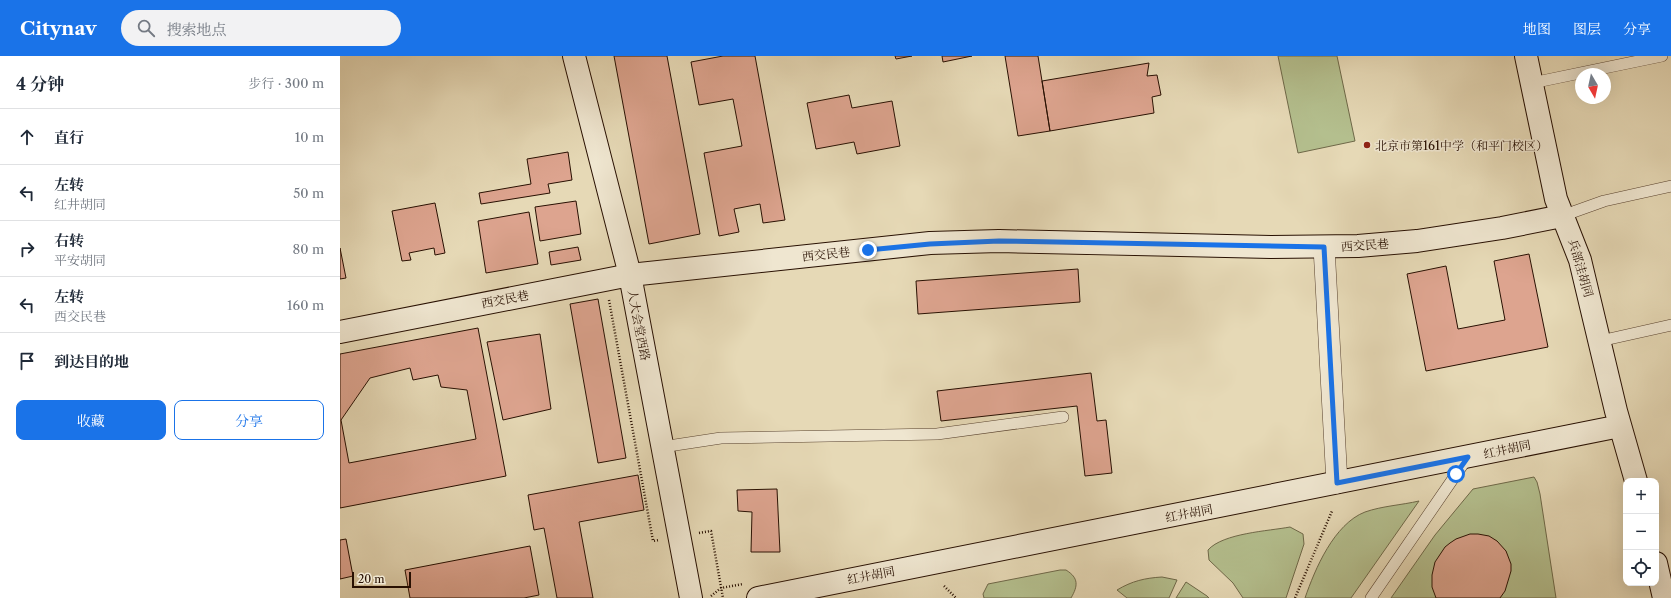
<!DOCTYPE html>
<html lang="zh">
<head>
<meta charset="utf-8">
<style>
  body { margin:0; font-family:"Libre Caslon Text","Noto Serif SC",serif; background:#f2f2f3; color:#1f2937 }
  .controls { position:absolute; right:12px; bottom:12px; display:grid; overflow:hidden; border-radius:8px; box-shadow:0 4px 16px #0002 }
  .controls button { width:36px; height:36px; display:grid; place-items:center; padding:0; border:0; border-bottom:1px solid #e0e1e3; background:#fff; color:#1f2937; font:20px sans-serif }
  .compass { position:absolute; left:1235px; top:12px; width:36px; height:36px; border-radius:50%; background:#fff; box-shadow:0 4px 16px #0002; rotate:171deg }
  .scale { position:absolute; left:12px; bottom:10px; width:59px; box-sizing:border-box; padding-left:4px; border:2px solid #281002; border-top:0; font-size:11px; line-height:14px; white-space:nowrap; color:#281002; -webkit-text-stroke:3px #efe6d0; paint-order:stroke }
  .stop { position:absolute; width:12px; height:12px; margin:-9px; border:3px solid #1a73e8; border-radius:50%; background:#fff }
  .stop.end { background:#1a73e8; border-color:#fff; box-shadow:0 1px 4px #0008 }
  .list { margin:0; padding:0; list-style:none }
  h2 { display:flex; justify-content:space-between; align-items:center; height:52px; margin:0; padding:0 16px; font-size:17px }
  h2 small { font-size:13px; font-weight:400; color:#747a83 }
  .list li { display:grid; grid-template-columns:26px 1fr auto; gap:12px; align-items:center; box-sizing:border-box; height:56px; padding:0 16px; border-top:1px solid #e0e1e3 }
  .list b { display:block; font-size:15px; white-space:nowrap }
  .list p { margin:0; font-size:13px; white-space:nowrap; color:#747a83 }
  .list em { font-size:13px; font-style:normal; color:#747a83 }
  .actions { display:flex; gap:8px; padding:12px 16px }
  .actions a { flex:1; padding:9px 0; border:1px solid #1a73e8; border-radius:8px; text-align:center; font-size:14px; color:#1a73e8 }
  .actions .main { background:#1a73e8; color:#fff }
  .icon { flex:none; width:22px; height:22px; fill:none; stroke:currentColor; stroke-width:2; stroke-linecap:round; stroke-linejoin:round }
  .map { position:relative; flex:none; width:1331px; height:542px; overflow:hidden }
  header { display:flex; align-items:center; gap:24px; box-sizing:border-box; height:56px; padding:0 20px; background:#1a73e8; color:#fff }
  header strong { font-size:19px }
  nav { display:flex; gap:22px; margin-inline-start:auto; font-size:14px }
  .search { width:280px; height:36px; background:#f2f2f3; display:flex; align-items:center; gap:10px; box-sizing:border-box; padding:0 14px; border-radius:22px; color:#747a83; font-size:15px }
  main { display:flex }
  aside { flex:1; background:#fff }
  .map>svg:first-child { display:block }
  .green { fill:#b4bf8e; stroke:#6e6848 }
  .building { fill:#dda48f; stroke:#281002; fill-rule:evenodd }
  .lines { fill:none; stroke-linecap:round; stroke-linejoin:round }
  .lane-casing { stroke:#58422f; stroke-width:12 }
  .street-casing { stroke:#58422f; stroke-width:22 }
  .secondary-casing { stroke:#281002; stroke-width:24 }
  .path { stroke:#281002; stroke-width:2.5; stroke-dasharray:1 2; stroke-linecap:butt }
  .lane { stroke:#efe6d0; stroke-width:11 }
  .street { stroke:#efe6d0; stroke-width:21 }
  .secondary { stroke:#efe6d0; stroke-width:22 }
  .route { stroke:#1a73e8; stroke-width:5 }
  .poi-dot { fill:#8f2418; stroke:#efe6d0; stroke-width:1.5 }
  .labels { text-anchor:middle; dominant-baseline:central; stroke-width:3; stroke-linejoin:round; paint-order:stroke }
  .poi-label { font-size:12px; fill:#281002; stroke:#efe6d0; text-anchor:start }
  .street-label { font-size:12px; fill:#281002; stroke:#efe6d0 }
</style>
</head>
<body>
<header>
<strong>Citynav</strong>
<div class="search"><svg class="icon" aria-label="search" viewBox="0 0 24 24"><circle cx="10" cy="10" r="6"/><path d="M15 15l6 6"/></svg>搜索地点</div>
<nav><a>地图</a><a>图层</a><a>分享</a></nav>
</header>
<main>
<aside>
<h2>4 分钟<small>步行 · 300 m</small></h2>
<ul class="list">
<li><svg class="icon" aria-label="ahead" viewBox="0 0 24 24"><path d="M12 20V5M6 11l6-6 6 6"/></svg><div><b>直行</b></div><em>10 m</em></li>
<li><svg class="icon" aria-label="left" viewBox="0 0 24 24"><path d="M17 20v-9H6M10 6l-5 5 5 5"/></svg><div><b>左转</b><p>红井胡同</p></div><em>50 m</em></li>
<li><svg class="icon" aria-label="right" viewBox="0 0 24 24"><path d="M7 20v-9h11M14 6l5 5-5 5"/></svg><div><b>右转</b><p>平安胡同</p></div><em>80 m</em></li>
<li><svg class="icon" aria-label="left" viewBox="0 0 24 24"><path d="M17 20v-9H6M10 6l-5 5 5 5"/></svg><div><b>左转</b><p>西交民巷</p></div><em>160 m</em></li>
<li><svg class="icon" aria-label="arrive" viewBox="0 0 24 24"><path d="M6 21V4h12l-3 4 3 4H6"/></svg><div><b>到达目的地</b></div></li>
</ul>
<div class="actions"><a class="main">收藏</a><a>分享</a></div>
</aside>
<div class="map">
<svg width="1331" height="542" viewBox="0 0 1331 542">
  <rect width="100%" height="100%" fill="#e6d9b6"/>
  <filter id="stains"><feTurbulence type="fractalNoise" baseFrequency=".005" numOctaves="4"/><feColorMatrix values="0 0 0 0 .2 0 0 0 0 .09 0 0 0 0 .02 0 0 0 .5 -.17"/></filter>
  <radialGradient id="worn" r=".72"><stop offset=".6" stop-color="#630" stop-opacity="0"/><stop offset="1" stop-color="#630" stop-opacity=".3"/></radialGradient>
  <path class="green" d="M938 0H997L1015 85 958 97Z
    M1194 421 1197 426 1200 438 1216 542H1051L1095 479 1133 433Z
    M1079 445 1011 542H965C975 513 994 468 1025 456 1042 450 1062 449 1079 445Z
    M950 471 963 478 964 488 946 542H903L893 527 869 504 868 494C883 477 929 475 950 471Z
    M720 514H726C739 522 738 530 731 542H644L643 538 648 528Z
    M822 521 837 524 829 542H787L777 534C792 525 805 522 822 521Z
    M846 526 867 540 869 542H836Z"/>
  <path class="building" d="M274 0H327L360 178 309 188Z
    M383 0H415L445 164 423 167 420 148 394 153 399 176 379 180 364 97 402 90 393 43 359 49 351 6Z
    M555 0H572L556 3Z
    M602 0H632L603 6Z
    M665 0H698L710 75 678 80Z
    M809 7 807 20 817 19 821 39 812 41 814 57 710 75 702 25Z
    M509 39 512 52 552 45 560 90 517 98 514 86 476 93 467 47Z
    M228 96 232 124 208 128 210 137 141 148 139 137 191 128 187 103Z
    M236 145 241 178 200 185 195 151Z
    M95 147 105 197 95 199 94 192 69 197 71 204 62 205 52 155Z
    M189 156 198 208 146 217 138 165Z
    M238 191 241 204 211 209 209 196Z
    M0 192 6 222 0 223Z
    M1189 198 1208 291 1086 315 1067 218 1106 210 1118 273 1165 264 1154 205Z
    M738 213 740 246 578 258 576 225Z
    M258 243 286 402 258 407 230 248Z
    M138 272 166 420 0 452V298ZM70 312 73 324 98 319 101 331 127 334 136 383 9 407 1 364 30 322Z
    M200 278 211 353 163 364 147 286Z
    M751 317 757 365 766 364 772 417 745 420 737 350 601 365 597 335Z
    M298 419 304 454 239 466 253 542H217L204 472 194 474 188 439Z
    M437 433 440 496H411L412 456 398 455 397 434Z
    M1130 478H1138L1149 480 1157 485 1166 495 1171 508V515L1165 535 1160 542H1096L1092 531V519L1095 506 1105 491 1110 487 1116 483Z
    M6 483 13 520 0 523V484Z
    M190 490 199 539 184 542H70L65 514Z"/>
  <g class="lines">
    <defs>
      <path id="lane" d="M1192 27 1322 0
        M1222 160 1264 145 1331 130
        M1260 285 1331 269
        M322 391 381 382 597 378 723 361
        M1031 542 1128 401"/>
      <path id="street" d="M984 191 997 427"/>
      <path id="secondary" d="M234 0 290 219 351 542
        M1186 0 1216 143 1240 204 1276 355 1296 425
        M0 276 290 219 590 187 659 185 931 191 1018 190 1077 185 1162 172 1222 160
        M1316 507 1324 542
        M418 542 1280 370"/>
    </defs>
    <use href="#lane" class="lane-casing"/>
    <use href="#street" class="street-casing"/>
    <use href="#secondary" class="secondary-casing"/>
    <path class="path" d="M269 244 313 485 319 484
      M359 477 371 475 383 542
      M604 530 616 542
      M371 540 381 532 403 528
      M955 542 992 455"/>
    <use href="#lane" class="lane"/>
    <use href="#street" class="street"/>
    <use href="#secondary" class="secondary"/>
  </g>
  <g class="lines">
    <path class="route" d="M528 194 590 188 659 185 984 191 997 427 1128 401 1116 418"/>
  </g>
  <circle class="poi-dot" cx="1027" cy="89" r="4"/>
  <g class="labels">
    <g class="poi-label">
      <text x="1035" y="89">北京市第161中学（和平门校区）</text>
    </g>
    <g class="street-label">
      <text transform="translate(1025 189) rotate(-4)">西交民巷</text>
      <text transform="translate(486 198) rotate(-6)">西交民巷</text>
      <text transform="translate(1241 212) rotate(74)">兵部洼胡同</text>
      <text transform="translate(165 243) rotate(-11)">西交民巷</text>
      <text transform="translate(299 269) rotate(79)">人大会堂西路</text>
      <text transform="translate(1167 393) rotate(-12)">红井胡同</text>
      <text transform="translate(849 457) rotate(-11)">红井胡同</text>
      <text transform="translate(531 519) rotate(-11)">红井胡同</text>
    </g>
  </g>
  <rect width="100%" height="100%" filter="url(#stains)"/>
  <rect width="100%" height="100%" fill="url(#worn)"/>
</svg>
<div class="controls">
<button>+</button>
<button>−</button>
<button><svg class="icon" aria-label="locate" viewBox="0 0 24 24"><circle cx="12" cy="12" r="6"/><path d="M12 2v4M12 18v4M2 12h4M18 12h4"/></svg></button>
</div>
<svg class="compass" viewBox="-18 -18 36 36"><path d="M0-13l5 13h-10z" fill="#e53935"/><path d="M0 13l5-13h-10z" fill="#747a83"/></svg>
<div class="scale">20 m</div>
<div class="stop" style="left:1116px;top:418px"></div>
<div class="stop end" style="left:528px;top:194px"></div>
</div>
</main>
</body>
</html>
